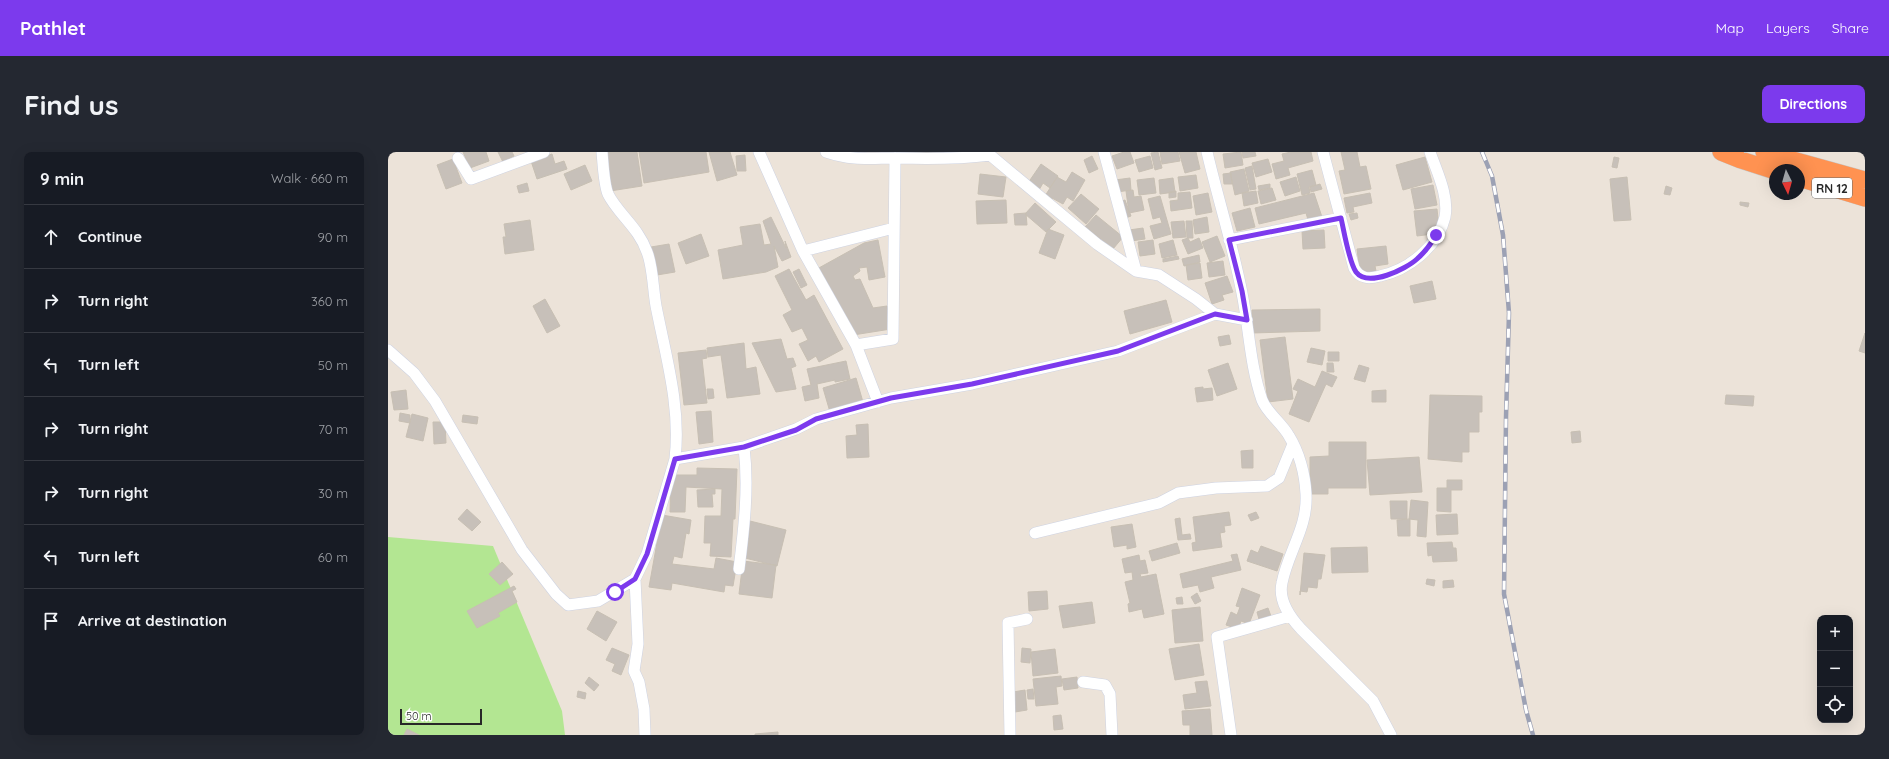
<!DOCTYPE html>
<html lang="en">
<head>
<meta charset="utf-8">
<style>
  body { margin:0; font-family:Quicksand,sans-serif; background:#242831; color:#f1f3f6 }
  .controls { position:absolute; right:12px; bottom:12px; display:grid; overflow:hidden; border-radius:8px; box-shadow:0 4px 16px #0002 }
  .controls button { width:36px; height:36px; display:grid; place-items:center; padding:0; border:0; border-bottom:1px solid #363941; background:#171b24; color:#f1f3f6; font:20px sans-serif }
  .compass { position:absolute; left:1381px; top:12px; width:36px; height:36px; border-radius:50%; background:#171b24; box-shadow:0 4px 16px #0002; rotate:175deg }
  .scale { position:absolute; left:12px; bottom:10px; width:82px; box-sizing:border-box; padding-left:4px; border:2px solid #282828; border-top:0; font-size:11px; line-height:14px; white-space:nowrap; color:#282828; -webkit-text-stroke:3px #fff; paint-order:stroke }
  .stop { position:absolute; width:12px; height:12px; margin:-9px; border:3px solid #7c3aed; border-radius:50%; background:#fff }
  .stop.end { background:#7c3aed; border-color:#fff; box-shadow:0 1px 4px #0008 }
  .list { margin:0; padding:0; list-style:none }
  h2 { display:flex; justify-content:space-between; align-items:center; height:52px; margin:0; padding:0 16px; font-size:17px }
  h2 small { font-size:13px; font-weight:400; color:#9ea1a6 }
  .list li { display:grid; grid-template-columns:26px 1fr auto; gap:12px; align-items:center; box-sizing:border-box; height:64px; padding:0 16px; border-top:1px solid #363941 }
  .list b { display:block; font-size:15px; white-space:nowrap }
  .list em { font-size:13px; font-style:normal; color:#9ea1a6 }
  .icon { flex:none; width:22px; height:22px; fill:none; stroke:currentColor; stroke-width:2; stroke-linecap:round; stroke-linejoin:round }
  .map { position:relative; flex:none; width:1477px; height:583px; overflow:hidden; border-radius:8px }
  header { display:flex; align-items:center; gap:24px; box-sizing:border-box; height:56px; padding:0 20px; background:#7c3aed; color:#fff }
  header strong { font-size:19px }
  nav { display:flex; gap:22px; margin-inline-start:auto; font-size:14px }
  .intro { display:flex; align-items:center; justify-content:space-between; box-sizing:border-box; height:96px; padding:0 24px }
  h1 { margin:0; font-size:28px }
  .button { padding:10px 18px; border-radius:8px; background:#7c3aed; color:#fff; font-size:14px; font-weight:700 }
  main { display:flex; gap:24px; padding:0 24px }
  aside { flex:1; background:#171b24; border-radius:8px; box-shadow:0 4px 16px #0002 }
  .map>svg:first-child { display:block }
  .green { fill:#b3e692 }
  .building { fill:#c7c0b9; stroke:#c7bfb3 }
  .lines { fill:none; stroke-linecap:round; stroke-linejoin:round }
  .minor-casing { stroke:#ced3e2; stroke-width:12 }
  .highway-casing { stroke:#c7c7c7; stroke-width:18 }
  .minor { stroke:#fff; stroke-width:11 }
  .highway { stroke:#ff9251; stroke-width:17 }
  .rail-casing { stroke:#9ca1b4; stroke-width:4.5 }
  .rail { stroke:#fff; stroke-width:3; stroke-dasharray:9; stroke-linecap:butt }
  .route { stroke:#7c3aed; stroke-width:5 }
  .labels { text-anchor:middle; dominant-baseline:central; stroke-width:3.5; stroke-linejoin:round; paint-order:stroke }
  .shield { fill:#fff; stroke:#686868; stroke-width:1 }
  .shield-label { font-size:12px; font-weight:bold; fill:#282828 }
</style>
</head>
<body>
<header>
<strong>Pathlet</strong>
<nav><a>Map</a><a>Layers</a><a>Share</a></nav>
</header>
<div class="intro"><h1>Find us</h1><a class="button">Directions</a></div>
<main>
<aside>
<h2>9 min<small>Walk · 660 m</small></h2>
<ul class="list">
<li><svg class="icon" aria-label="ahead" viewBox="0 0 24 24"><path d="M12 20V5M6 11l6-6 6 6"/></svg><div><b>Continue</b></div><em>90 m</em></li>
<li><svg class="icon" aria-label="right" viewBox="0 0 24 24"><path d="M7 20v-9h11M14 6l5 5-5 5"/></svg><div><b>Turn right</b></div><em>360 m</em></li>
<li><svg class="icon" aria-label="left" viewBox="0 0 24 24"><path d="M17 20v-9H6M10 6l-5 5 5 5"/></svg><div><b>Turn left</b></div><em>50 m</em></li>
<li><svg class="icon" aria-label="right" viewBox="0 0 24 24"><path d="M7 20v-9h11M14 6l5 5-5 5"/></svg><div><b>Turn right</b></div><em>70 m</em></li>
<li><svg class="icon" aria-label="right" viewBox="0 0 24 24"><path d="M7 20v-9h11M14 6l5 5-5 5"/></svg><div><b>Turn right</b></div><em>30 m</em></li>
<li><svg class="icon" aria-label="left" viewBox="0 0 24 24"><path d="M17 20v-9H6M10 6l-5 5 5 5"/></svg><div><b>Turn left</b></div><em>60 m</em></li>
<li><svg class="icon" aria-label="arrive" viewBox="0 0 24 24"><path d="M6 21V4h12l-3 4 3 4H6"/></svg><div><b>Arrive at destination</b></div></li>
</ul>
</aside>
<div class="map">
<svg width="1477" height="583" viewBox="0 0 1477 583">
  <rect width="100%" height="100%" fill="#ece3d9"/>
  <path class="green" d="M0 385 105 394 174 559 177 583H0Z"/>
  <path class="building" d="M75 0H98L101 9 82 16Z
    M110 0H124L126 4 115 10Z
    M216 0H249L254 34 222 39Z
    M251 0H318L321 20 256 31Z
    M321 0H342L349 23 329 29Z
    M510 0H556V1L510 2Z
    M736 0H742L746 11 729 17 724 4Z
    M770 0 774 16 767 18 763 1Z
    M772 0H790L792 9 774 12Z
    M791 0H808L812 17 797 21Z
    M853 0 855 13 837 16 835 2Z
    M854 0H867L868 4 855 6Z
    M903 0H923L925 9 900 16 902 23 888 27 884 12 896 9 894 2Z
    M953 0H969L972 15 978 14 983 37 956 42 951 19 957 18Z
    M164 2 167 12 176 9 179 17 149 27 143 9Z
    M357 3 358 19H349L348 4Z
    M704 4 710 17 701 21 696 8Z
    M762 4 765 16 751 20 747 8Z
    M1037 5 1044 30 1015 38 1008 13Z
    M1226 5 1231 6 1229 16 1224 15Z
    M65 7 74 31 58 37 49 13Z
    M880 7 884 20 868 25 864 11Z
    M653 12 670 24 662 36 655 31 651 38 640 31Z
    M197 13 204 29 183 38 176 22Z
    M864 14 868 37 862 38 857 16Z
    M856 17 861 39 847 43 842 20Z
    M924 18 928 33 921 35 922 41 914 43 909 22Z
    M684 20 697 28 685 49 679 45 675 52 664 46 663 48 657 44 669 25 678 30Z
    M843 21 844 32H836L835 22Z
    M592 22 618 25 615 45 590 42Z
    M808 23 810 36 792 39 790 25Z
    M908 25 912 39 897 44 892 30Z
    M1239 25 1243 68 1226 69 1222 27Z
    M742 26 743 38 729 40 727 28Z
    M766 26 768 41 751 43 749 28Z
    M785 26 787 40 772 42 771 28Z
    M139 31 141 39 131 41 129 34Z
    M882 32V36L871 38 870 34Z
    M932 32 934 37 923 40 922 35Z
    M1045 33 1049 53 1027 57 1023 37Z
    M1278 34 1284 36 1282 43 1276 42Z
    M884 36 888 48 873 52 870 39Z
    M745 38 746 45 753 44 756 58 741 61 738 39Z
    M788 39V45L781 46V40Z
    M868 39 870 51 856 54 854 41Z
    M802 40 804 56 783 59 782 49 790 48V41Z
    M820 41 824 60 808 63 805 44Z
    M926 41 934 65 920 68 918 61 871 72 867 56Z
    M982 41 984 51 965 55 966 60 959 61 956 46Z
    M693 42 711 57 698 72 680 56Z
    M772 44 783 82 766 87 762 74 774 71 772 65 765 67 760 47Z
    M618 48 619 71 589 72 588 49Z
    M737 48 743 64 735 67 730 50Z
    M1352 50 1361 51 1360 55 1352 53Z
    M647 51 668 70 658 80 637 62Z
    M862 56 867 75 849 79 844 61Z
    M1049 57 1051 75 1044 76 1045 82 1029 84 1026 59Z
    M638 61 639 73H627L626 62Z
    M969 61 970 66 963 68 961 62Z
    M708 63 735 85 725 97 697 75Z
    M383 65 398 96 397 89 403 105 394 109 386 94 390 115 378 120 335 127 330 98 355 93 352 75 372 72 376 93 383 92 375 69Z
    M819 65 821 80 807 82 805 68Z
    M142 68 146 98 117 102 115 85H118L116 72Z
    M796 69 798 85 785 86 783 70Z
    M798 69H804L805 86H799Z
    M755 76 757 87 743 89 741 78Z
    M660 77 676 83 667 107 651 101Z
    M936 78 937 96 915 97 914 79Z
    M313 82 321 104 298 112 290 91Z
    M829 84 837 104 822 110 814 90Z
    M800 86 802 90 811 86 815 96 800 102 794 88Z
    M490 88 497 125 481 128 479 115 471 116 472 119 465 124 467 128 472 127 485 156 499 154 503 177 465 183 429 117 476 91Z
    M765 88 767 102 752 104 750 90Z
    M785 88 789 103 774 106 771 92Z
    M281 92 287 120 269 123 263 95Z
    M998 94 1000 112 987 114 988 119 972 121 969 97Z
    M811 103 812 110 796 114 794 107Z
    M790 104 791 107 775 110V107Z
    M835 109 837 123 821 125 819 111Z
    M812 111 814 126 800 128 798 113Z
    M401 117 418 148 426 143 455 197 431 210 428 204 420 209 411 192 420 188 414 176 404 180 395 163 404 158 387 124Z
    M411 117 419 133 413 136 405 120Z
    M839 124 845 140 834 143 836 148 824 152 817 131Z
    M1044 129 1048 147 1026 151 1022 134Z
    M157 147 172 174 159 181 145 154Z
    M778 148 784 170 742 182 736 159Z
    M932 157V179L864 181V158Z
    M1477 181V201L1471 199Z
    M841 183 843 192 832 194 830 185Z
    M897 185 905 247 880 250 872 188Z
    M393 187 399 207 405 206 408 214 403 216 408 237 388 240 364 191Z
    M356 191 358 217 368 215 372 242 339 246 333 203 320 205 319 196Z
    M923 196 937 199 934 213 919 210Z
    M318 198 319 206 314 207 319 251 296 253 290 201Z
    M940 200H951V209H940Z
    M458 209 462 227 447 230V228L429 232 431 246 417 249 414 235 423 233 419 217Z
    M840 211 849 237 829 244 820 218Z
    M939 211H945L946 220H939Z
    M971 213 981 216 977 230 966 227Z
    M934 219 949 225 944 235 938 232 921 270 901 262 910 239 905 237 910 227 927 235Z
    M468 226 475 250 442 260 435 236Z
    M815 235V237L824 236 825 248 809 250 807 236Z
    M319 237H325L326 246 320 247Z
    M18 238 20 257 6 258 3 240Z
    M998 238V250H984V239Z
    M1042 243 1094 244V260H1091V280H1081V300H1074V310L1040 307Z
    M1338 243 1366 244 1365 254 1337 252Z
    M323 259 325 290 311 292 308 260Z
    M12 261 22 263V271L11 269Z
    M24 262 40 266 35 289 18 285Z
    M75 263 90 265 89 272 74 270Z
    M45 270H57L58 291 46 292Z
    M480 272 481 305 459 306 458 284 469 283 468 273Z
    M1192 279 1193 290 1184 291 1183 280Z
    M941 290H978V336H940V342H922V305L941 304Z
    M865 298V316H854L853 299Z
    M1031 305 1034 340 982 343 979 308Z
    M309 316 349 317 347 367H345L343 405 322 404 323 391H316L317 364H333L334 337 298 335 297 360H282L283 323H309Z
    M1059 328H1074V338H1063V360L1049 359V336H1059Z
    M327 337V342H324L325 355H310L309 338Z
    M1023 348 1040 350 1038 385 1029 384 1030 368 1021 367Z
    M1002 349H1019V367H1003Z
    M79 357 93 370 84 379 70 367Z
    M841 360 843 373 836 374 837 380 832 381 834 395 805 399 804 391 808 390 805 365Z
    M868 360 871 366 863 369 860 363Z
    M1069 362 1070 382 1049 383 1048 363Z
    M274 363 303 368 301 382 298 381 294 406 286 404 284 412 326 417 328 406 349 410 345 434 337 433 336 440 284 431 283 438 261 435Z
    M792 366 794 383 802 382 803 387 790 388 787 367Z
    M1022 367V384H1010L1009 368Z
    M362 369 398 378 389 414 353 405Z
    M744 372 748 395 739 397V393L726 395 723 375Z
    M1064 390 1065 396H1068L1069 409 1045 410 1044 403 1040 404 1039 391Z
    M789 391 792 401 764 409 761 399Z
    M873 394 895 402 889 419 859 409 863 398 870 401Z
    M979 395 980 420 944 421 943 396Z
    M916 401 937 403 933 427H930L929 436 920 435 919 440 912 439V443Z
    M849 402 853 418 823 425 826 436 812 440 810 433 795 436 792 422 845 409 843 403Z
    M751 403 752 409 757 408 760 421 752 422 753 425 768 422 776 462 756 466 754 457 741 460 740 452 742 451 737 430 745 428 744 420 737 421 734 407Z
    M355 409 388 413 384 446 351 442Z
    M114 410 125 422 112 433 101 422Z
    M1039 427 1047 428 1046 434 1038 432Z
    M1065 428 1066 435 1055 436V429Z
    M126 434 128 437 124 439 129 450 110 461 112 464 89 476 79 459Z
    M854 436 872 443 861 472 853 469 850 477 838 473 843 460 849 463 852 455 848 454Z
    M659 439 660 457 641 459 640 440Z
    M809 441 813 449 807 452 803 445Z
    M794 445 795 452H789L788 446Z
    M704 450 707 471 675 476 671 454Z
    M812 455 815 489 787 491 784 458Z
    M880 456 884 467 872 471 869 460Z
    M209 459 229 470 218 489 199 477Z
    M811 492 816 523 787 528 781 497Z
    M224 496 241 503 233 523 224 519 227 512 218 508Z
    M634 496 643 497 642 511 633 510Z
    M667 497 670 521 645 524 643 500Z
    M673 524 674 534 668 535 670 552 648 554 645 527Z
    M201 525 211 533 206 539 197 531Z
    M689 525 690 536 676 538 674 527Z
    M819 529 823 554 797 557 795 543 809 541 807 530Z
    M645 537 646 547H640L639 538Z
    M637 538 639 558 627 560 625 540Z
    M190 539 198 541 197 547 189 545Z
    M822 557 824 583H802V573H795L794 559Z
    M673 563 675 577 666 578 665 564Z
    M19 577 31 583H16Z
    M390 580V583H367V582Z"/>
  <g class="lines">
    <defs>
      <path id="minor" d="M214 0C215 11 216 33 220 42 230 62 251 76 259 100 265 115 265 137 268 154 278 205 293 255 287 307L356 295 408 277 428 267 503 246 584 232 730 199 827 162
        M371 0 415 99 468 193 490 250
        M438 0C465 9 482 6 510 6 541 7 571 7 602 3L709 92 748 119 771 123 808 147 827 162 859 168
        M716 0 748 119
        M819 0C830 47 845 94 854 141 861 176 862 213 874 248 879 261 894 271 901 284 911 300 917 322 918 342 920 375 900 400 894 431 890 449 902 465 913 477L985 549 1003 583
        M935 0 966 116C972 127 981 127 992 124 1020 118 1050 95 1057 65 1061 44 1049 20 1042 0
        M70 6 83 27 156 0
        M841 88 953 66
        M415 99 506 76
        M468 193 505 187 507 6
        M0 198 26 221 47 249 134 398 168 442 180 453 210 449 247 427 259 402 287 307
        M647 381 771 351 790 341 828 336 879 334 891 326 905 292
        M351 417C356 376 361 336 356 295
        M247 427 250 492 246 519 251 530 256 557 257 583
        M695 530 717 533 722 542 724 583
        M622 583 620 471 639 467
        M843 583 829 485 902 464"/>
      <path id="highway" d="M1333 0 1353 8 1387 19
        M1376 0 1477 28
        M1411 26 1477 46"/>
    </defs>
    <use href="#minor" class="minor-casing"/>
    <use href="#highway" class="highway-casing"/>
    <use href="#minor" class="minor"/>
    <use href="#highway" class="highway"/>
    <defs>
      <path id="rail" d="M1094 0 1104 24 1115 83 1121 161 1118 265 1116 442 1138 558 1145 583"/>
    </defs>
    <use href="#rail" class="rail-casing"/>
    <use href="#rail" class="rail"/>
  </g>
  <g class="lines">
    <path class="route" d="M227 440 247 427 259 402 287 307 356 295 408 278 428 267 503 246 584 232 730 199 827 162 859 168 854 139 841 88 953 66C956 79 961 110 968 120 980 136 1018 117 1029 107 1037 100 1043 92 1048 83"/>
  </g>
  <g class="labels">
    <rect class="shield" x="1424" y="26" width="40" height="20" rx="3"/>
    <g class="shield-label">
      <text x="1444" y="36">RN 12</text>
    </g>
  </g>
</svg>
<div class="controls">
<button>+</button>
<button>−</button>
<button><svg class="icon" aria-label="locate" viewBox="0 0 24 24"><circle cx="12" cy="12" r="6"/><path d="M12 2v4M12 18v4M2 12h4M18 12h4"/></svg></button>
</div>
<svg class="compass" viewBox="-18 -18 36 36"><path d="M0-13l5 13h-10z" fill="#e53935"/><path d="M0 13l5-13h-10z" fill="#9ea1a6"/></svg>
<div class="scale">50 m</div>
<div class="stop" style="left:227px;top:440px"></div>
<div class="stop end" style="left:1048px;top:83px"></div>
</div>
</main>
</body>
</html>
